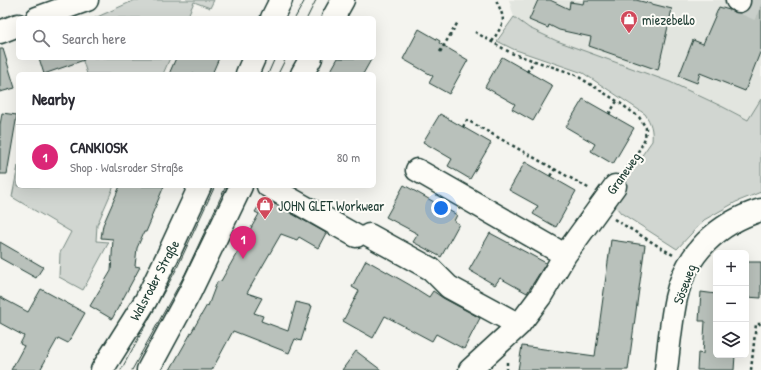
<!DOCTYPE html>
<html lang="en">
<head>
<meta charset="utf-8">
<style>
  body { margin:0; font-family:"Patrick Hand",sans-serif; background:#f2f2f3; color:#2b2b33 }
  .controls { position:absolute; right:12px; bottom:12px; display:grid; overflow:hidden; border-radius:6px; box-shadow:0 4px 16px #0002 }
  .controls button { width:36px; height:36px; display:grid; place-items:center; padding:0; border:0; border-bottom:1px solid #e1e1e2; background:#fff; color:#2b2b33; font:20px sans-serif }
  .you { position:absolute; left:441px; top:208px; width:14px; height:14px; margin:-10px; border:3px solid #fff; border-radius:50%; background:#1a73e8; box-shadow:0 0 0 6px #1a73e833 }
  .badge { display:grid; place-items:center; width:26px; height:26px; border-radius:50%; background:#db2777; color:#fff; font-size:13px; font-weight:700 }
  .pin { position:absolute; translate:-50% -33px; filter:drop-shadow(0 1px 2px #0008) }
  .pin::after { content:''; position:absolute; top:21px; width:14px; height:12px; background:inherit; clip-path:polygon(0 0,100% 0,50% 100%) }
  .list { margin:0; padding:0; list-style:none }
  h2 { display:flex; justify-content:space-between; align-items:center; height:52px; margin:0; padding:0 16px; font-size:17px }
  h2 small { font-size:13px; font-weight:400; color:#7c7c81 }
  .list li { display:grid; grid-template-columns:26px 1fr auto; gap:12px; align-items:center; box-sizing:border-box; height:64px; padding:0 16px; border-top:1px solid #e1e1e2 }
  .list b { display:block; font-size:15px; white-space:nowrap }
  .list p { margin:0; font-size:13px; white-space:nowrap; color:#7c7c81 }
  .list em { font-size:13px; font-style:normal; color:#7c7c81 }
  .icon { flex:none; width:22px; height:22px; fill:none; stroke:currentColor; stroke-width:2; stroke-linecap:round; stroke-linejoin:round }
  .map { position:relative; flex:none; width:761px; height:370px; overflow:hidden }
  .search { position:absolute; background:#fff; box-shadow:0 4px 16px #0002; left:16px; top:16px; width:360px; height:44px; display:flex; align-items:center; gap:10px; box-sizing:border-box; padding:0 14px; border-radius:6px; color:#7c7c81; font-size:15px }
  .panel { position:absolute; background:#fff; box-shadow:0 4px 16px #0002; left:16px; top:72px; width:360px; height:116px; border-radius:6px }
  .map>svg:first-child { display:block }
  .built { fill:#e2e5df }
  .green { fill:#d1d6d1; stroke:#788a82 }
  .building { fill:#b9c1bb; stroke:#1f3d34 }
  .lines { fill:none; stroke-linecap:round; stroke-linejoin:round }
  .minor-tunnel { stroke:#c9cfca; stroke-width:22; stroke-dasharray:22 11; stroke-linecap:butt }
  .minor-casing { stroke:#1f3d34; stroke-width:25 }
  .major-casing { stroke:#1f3d34; stroke-width:25 }
  .path { stroke:#1f3d34; stroke-width:2.5; stroke-dasharray:3 3; stroke-linecap:butt }
  .minor { stroke:#fdfcf7; stroke-width:22 }
  .major { stroke:#fdfcf7; stroke-width:22 }
  .tram { stroke:#1f3d34; stroke-width:1 }
  .labels { text-anchor:middle; dominant-baseline:central; stroke-width:4; stroke-linejoin:round; paint-order:stroke }
  .poi-label { font-size:14px; fill:#1f3d34; stroke:#fdfcf7; text-anchor:start }
  .street-label { font-size:14px; fill:#1f3d34; stroke:#fdfcf7 }
</style>
</head>
<body>
<div class="map">
<svg width="761" height="370" viewBox="0 0 761 370">
  <rect width="100%" height="100%" fill="#f4f4ef"/>
  <filter id="ink" filterUnits="userSpaceOnUse"><feTurbulence type="fractalNoise" baseFrequency=".025" numOctaves="2"/><feDisplacementMap in="SourceGraphic" scale="8" xChannelSelector="R" yChannelSelector="G"/><feConvolveMatrix kernelMatrix="1 2 1 2 8 2 1 2 1" color-interpolation-filters="sRGB"/></filter>
  <g filter="url(#ink)">
    <path class="built" d="M509 0H761V192L748 120 723 107 670 82 557 41 529 28 514 17Z"/>
    <path class="green" d="M135 0H214L210 8 194 2 187 18H95Z
      M514 17 529 28 557 41 670 82 723 107 748 120 761 99V192L736 202 704 220 677 249 621 213 616 207 615 194 652 141C653 130 651 123 645 114L583 73 513 49 497 41Z
      M82 58H170L163 74H87Z
      M18 166V186H114L97 225 96 241 109 242 83 290 59 277 60 253 71 232 12 197Z"/>
    <path class="building" d="M538 0H550L569 9 570 2 583 4 584 0H636L672 9 658 70 589 46 591 37 559 30 549 25 548 28 529 20Z
      M751 0H761V50L745 91 700 73 697 83 679 76 693 40 703 44 719 7 740 13 746 12 750 7Z
      M419 29 440 41 439 43 468 60 449 94 429 83 433 76 403 59Z
      M0 49H3L15 88 0 92Z
      M502 57 553 86 533 121 512 109 515 104 485 87Z
      M39 58H84V60L44 74Z
      M176 58H219L212 74H169Z
      M338 58H372L363 74H329Z
      M583 99 634 128 613 164 591 151 595 144 566 127Z
      M2 113 17 115 7 174H0V125Z
      M440 114 491 143 470 179 448 166 452 159 423 142Z
      M525 162 576 191 556 227 533 214 538 206 509 190Z
      M404 185 457 215 454 221 459 224 441 257 413 242 418 234 386 217Z
      M120 186H164L151 217 152 218 146 232H144L137 248 135 266 140 267 112 319 90 306 111 271 113 239 101 238 103 225Z
      M264 198 326 233 318 248 299 237 297 240 281 234 247 293 262 298 254 313 263 316 261 321 288 331 296 302 312 306 301 341 295 339 289 353 233 331 212 370H170L207 305 208 306 217 282 221 281 259 214 255 212Z
      M490 233 546 263 527 293 500 278 495 285 469 270Z
      M611 240 645 245 628 370H518L522 346 595 356Z
      M0 242 43 267 36 278 0 258Z
      M366 260 410 285 429 297 433 291 443 298 480 318 464 349 436 334 432 341 385 316 373 338 343 321 359 291 352 287Z
      M746 262H761V298L746 297Z
      M41 289 85 313 68 343 58 338 40 370H11L24 346 20 344 24 336 0 323V297L28 312Z
      M701 292 716 294V355H735L734 370H697L698 353 703 354 705 321H699Z
      M356 351 381 370H342Z"/>
    <g class="lines">
      <path class="minor-tunnel" d="M739 1 761 11"/>
      <defs>
        <path id="minor" d="M737 0 739 1
          M37 18 87 0
          M0 32 18 25
          M417 170 565 255
          M268 186 356 236
          M369 235 431 269 449 287 519 325
          M470 370 519 325 540 297 565 255 615 186
          M666 370C669 346 671 321 676 298 686 253 718 223 761 210"/>
        <path id="major" d="M272 18 281 0
          M333 18 343 0
          M247 74 254 58
          M302 74 311 58
          M102 370 146 300 168 255 200 186
          M148 370 190 292 241 186"/>
      </defs>
      <use href="#minor" class="minor-casing"/>
      <use href="#major" class="major-casing"/>
      <path class="path" d="M475 32 511 53 574 74 617 101 639 117 646 128 645 138 641 147 625 171
        M492 42C504 21 507 23 496 0
        M440 52 458 22
        M527 72 534 61
        M609 114 617 101
        M463 127 467 120 590 189
        M550 176 555 169
        M614 219 673 255
        M507 362V370
        M751 370 756 324H761"/>
      <use href="#minor" class="minor"/>
      <use href="#major" class="major"/>
      <path class="tram" d="M295 18 305 0
        M307 18 316 0
        M268 74 275 58
        M278 74 286 58
        M121 370 176 270 215 186
        M132 370 185 274 226 186"/>
    </g>
  </g>
  <defs>
    <symbol id="shop-pin" viewBox="-11 -11 22 30"><path d="M0 17L-7.5 6A9.5 9.5 0 1 1 7.5 6Z" fill="#d1495b" stroke="#fdfcf7"/><path d="M-5-2.5h2.3a2.7 3.5 0 0 1 5.4 0H5L5.5 6h-11ZM-1.5-2.5h3a1.5 2.3 0 0 0-3 0Z" fill="#fff"/></symbol>
  </defs>
  <g fill-rule="evenodd">
    <use href="#shop-pin" x="619" y="9" width="20" height="27"/>
    <use href="#shop-pin" x="255" y="195" width="20" height="27"/>
  </g>
  <g class="labels">
    <g class="poi-label">
      <text x="642" y="19">miezebello</text>
      <text x="278" y="205">JOHN GLET Workwear</text>
    </g>
    <g class="street-label">
      <text transform="translate(623 173) rotate(-55)">Graneweg</text>
      <text transform="translate(154 280) rotate(-62)">Walsroder Straße</text>
      <text transform="translate(684 284) rotate(-70)">Söseweg</text>
    </g>
  </g>
</svg>
<div class="controls">
<button>+</button>
<button>−</button>
<button><svg class="icon" aria-label="layers" viewBox="0 0 24 24"><path d="M12 4l9 5-9 5-9-5zM3 14l9 5 9-5"/></svg></button>
</div>
<div class="you"></div>
<div class="pin badge" style="left:243px;top:259px">1</div>
<div class="search"><svg class="icon" aria-label="search" viewBox="0 0 24 24"><circle cx="10" cy="10" r="6"/><path d="M15 15l6 6"/></svg>Search here</div>
<section class="panel">
<h2>Nearby<small></small></h2>
<ul class="list">
<li><span class="badge">1</span><div><b>CANKIOSK</b><p>Shop · Walsroder Straße</p></div><em>80 m</em></li>
</ul>
</section>
</div>
</body>
</html>
